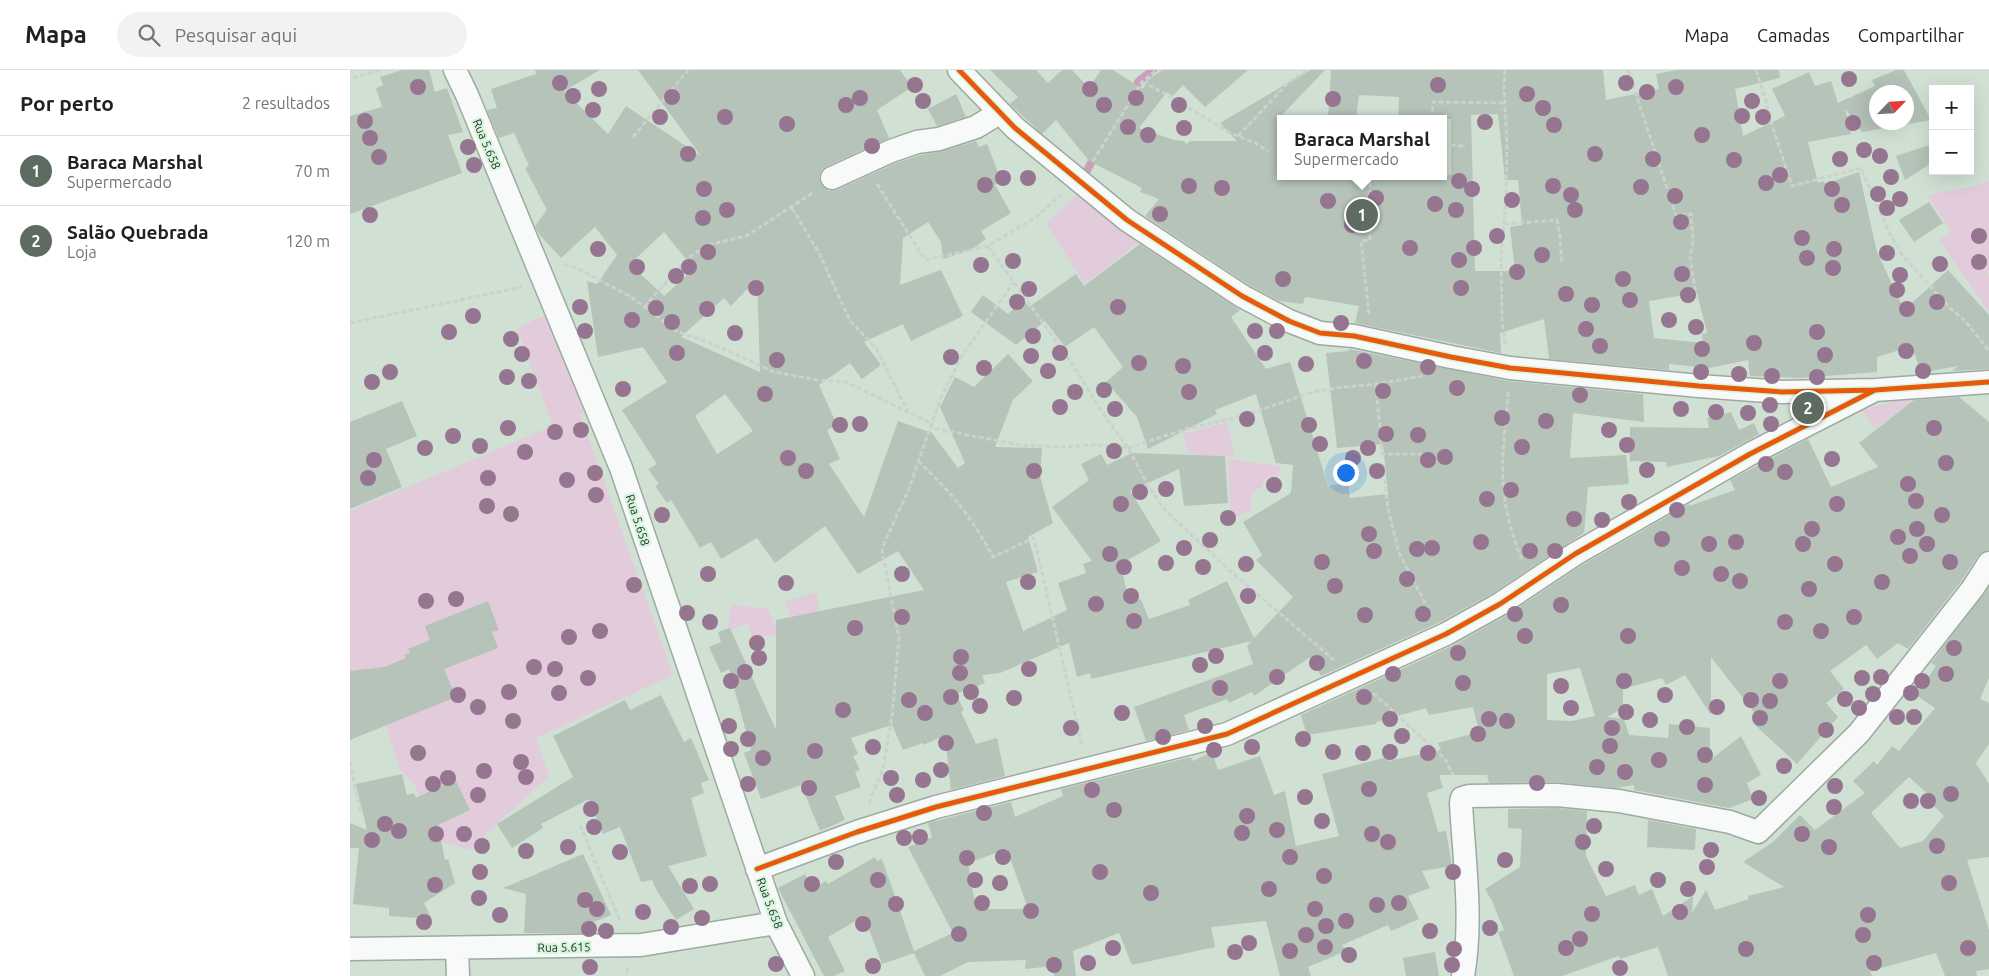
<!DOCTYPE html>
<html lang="pt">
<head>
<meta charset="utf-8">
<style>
  body { margin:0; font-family:Ubuntu,sans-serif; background:#f2f2f2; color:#202124 }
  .controls { position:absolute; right:15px; top:15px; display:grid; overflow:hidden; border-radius:0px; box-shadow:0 5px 20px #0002 }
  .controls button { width:45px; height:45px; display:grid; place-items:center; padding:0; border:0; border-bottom:1px solid #e0e0e0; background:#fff; color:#202124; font:25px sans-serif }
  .compass { position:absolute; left:1519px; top:15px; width:45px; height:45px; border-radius:50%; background:#fff; box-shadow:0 5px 20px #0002; rotate:65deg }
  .you { position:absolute; left:995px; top:402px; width:18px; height:18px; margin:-12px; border:4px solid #fff; border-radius:50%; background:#1a73e8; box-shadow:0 0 0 8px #1a73e833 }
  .badge { display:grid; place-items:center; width:32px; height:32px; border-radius:50%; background:#5d6b61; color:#fff; font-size:16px; font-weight:700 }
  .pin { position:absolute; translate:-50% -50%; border:2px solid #fff; box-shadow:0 1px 5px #0006 }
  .popup { position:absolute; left:927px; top:45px; width:170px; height:65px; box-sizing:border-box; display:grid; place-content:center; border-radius:0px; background:#fff; filter:drop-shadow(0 1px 4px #0005); font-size:16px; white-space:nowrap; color:#757577 }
  .popup b { font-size:19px; color:#202124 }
  .popup::after { content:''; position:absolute; left:50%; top:100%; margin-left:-10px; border:10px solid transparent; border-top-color:#fff }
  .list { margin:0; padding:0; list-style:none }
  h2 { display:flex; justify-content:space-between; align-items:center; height:65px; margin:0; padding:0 20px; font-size:21px }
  h2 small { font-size:16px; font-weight:400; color:#757577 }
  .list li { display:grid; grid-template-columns:32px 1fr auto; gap:15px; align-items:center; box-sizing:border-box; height:70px; padding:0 20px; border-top:1px solid #e0e0e0 }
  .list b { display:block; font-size:19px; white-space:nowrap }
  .list p { margin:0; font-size:16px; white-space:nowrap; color:#757577 }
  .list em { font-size:16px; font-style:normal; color:#757577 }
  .icon { flex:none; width:28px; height:28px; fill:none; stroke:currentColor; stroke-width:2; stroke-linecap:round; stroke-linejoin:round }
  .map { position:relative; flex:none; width:1639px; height:906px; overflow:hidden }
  header { display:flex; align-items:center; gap:30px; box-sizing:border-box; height:70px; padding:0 25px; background:#fff; border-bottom:1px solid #e0e0e0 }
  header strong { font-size:24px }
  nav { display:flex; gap:28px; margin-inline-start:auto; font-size:18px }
  .search { width:350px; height:45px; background:#f2f2f2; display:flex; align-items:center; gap:12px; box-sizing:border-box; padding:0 18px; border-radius:28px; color:#757577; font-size:19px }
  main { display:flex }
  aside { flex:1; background:#fff }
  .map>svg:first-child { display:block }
  .green { fill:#e2cbdb }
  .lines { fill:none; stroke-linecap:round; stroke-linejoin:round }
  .stream { stroke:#c8a2bd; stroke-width:8 }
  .building { fill:#b5c3b9; fill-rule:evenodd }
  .minor-casing { stroke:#9daaa0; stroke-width:25 }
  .path { stroke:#cbd1cc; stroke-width:3; stroke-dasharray:5 2.5; stroke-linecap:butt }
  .minor { stroke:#f8faf9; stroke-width:22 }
  .cycleway-casing { stroke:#d5f6dd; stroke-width:8 }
  .cycleway { stroke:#e8590c; stroke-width:5 }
  .tree { fill:#95758f }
  .labels { text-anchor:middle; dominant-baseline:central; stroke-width:4.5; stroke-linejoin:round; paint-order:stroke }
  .street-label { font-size:12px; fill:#1f2c23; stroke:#d5f6dd }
</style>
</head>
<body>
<header>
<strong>Mapa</strong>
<div class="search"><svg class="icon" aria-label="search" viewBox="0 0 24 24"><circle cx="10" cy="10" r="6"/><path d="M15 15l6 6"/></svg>Pesquisar aqui</div>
<nav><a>Mapa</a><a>Camadas</a><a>Compartilhar</a></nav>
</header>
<main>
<aside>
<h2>Por perto<small>2 resultados</small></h2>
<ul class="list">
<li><span class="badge">1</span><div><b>Baraca Marshal</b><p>Supermercado</p></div><em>70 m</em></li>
<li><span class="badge">2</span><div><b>Salão Quebrada</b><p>Loja</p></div><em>120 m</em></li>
</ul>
</aside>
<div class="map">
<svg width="1639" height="906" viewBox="0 0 1639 906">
  <rect width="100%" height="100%" fill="#d0e1d4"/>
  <path class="green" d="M1639 111V201L1636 203 1639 208V242L1589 170 1601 161 1577 125 1624 116Z
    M729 123 788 173 735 214 696 154Z
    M196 245 234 342 230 344 323 605 186 668 199 706 119 780 92 772 65 716 49 698 28 628 0 632V441L203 356 167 258Z
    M1570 325 1604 326 1585 348 1568 327 1525 359 1512 340Z
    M877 352 885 387 838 384 833 364Z
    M878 389 930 396 929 406 915 409 911 419H905C899 427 901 432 901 441L893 443 881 449Z
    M466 522 473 559 402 568 398 553 377 562 381 535 418 539 427 560 444 553 435 532Z"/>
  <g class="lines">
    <path class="stream" d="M783 22 789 11 803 0
      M735 104 746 84"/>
  </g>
  <path class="building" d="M52 0H79L85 22 97 18 113 62 98 65 112 103 0 144V46L32 37 26 18 33 15 30 7Z
    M185 0H250L214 21 258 64 276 36 351 86 288 0H550L562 17 527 40 539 68 477 96 472 100 469 106 470 113 474 118 480 121 487 120 546 93 570 85 593 81 626 71 629 77 637 74 651 110 645 115 661 143 631 161 636 169 621 180 593 189 591 172 578 152 553 168 550 215 591 200 613 246 561 271 553 254 514 272 531 295 512 309 500 293 469 315 487 355 477 360 490 389 479 394 514 447 548 351 582 363 608 398 615 393 590 337 605 307 624 317 658 284 683 311 663 330 645 377 692 378 690 406 703 453 678 467 688 502 656 512 673 561 717 540 708 513 736 503 733 494 742 491 702 437 739 410 731 394 751 384 757 395 782 383 875 386 878 433 834 436 829 399 780 421 811 471 771 494 779 533 791 529 799 549 840 535 838 530 877 511 904 568 943 527 906 490 912 485 893 452 941 423 943 395 926 393 906 324 865 340 867 344 798 379 787 347 756 312 773 297 744 257 715 277 695 251 666 275 621 242 633 225 658 244 674 230 679 237 726 204 734 216 790 174 890 240 881 247 916 299 940 292 978 416 998 412 1000 428 1038 424 1033 374 987 378 976 283 999 281V279L1158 311 1293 324 1294 352 1223 343 1220 388 1276 385 1279 414 1238 417 1234 463 1143 523 1090 552 971 606 960 587 904 626 902 622 879 633 877 629 834 645 839 660 796 671 784 637 903 594 897 576 902 571 741 609 740 603 727 607 719 573 650 603 632 605 635 613 606 624 614 640 611 642 626 674 647 668 655 706 601 720 595 665 573 675V673L553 680 542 655 501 668 508 684 503 686 510 700 505 702 511 717 485 726 495 750 470 761 451 715 411 729 394 683 401 680 379 599 371 603 359 577 371 572 368 562 380 558 426 660V550L574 520 548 481 508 504 475 456 425 493 407 468 371 489 361 472 350 478 321 430 317 433 305 416 309 414 298 399 307 394 272 340 317 312 293 277 248 287 237 211 247 214 267 185 245 157 211 188 189 164 185 156 197 140 175 98 179 96 164 63 149 68 137 40 147 38 141 19 186 4ZM314 162 344 199 314 226 280 194ZM407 209 410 302 331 267 374 228 381 236ZM375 324 403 361 367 384 345 346Z
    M640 0H686L698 13 712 0H722L739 18 751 0H763L793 19 798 10 812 0H898L855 37 833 15 823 26 817 22 789 58 824 70 834 71 836 74 841 71H887L870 53 960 0H975L931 46V106H1093L1101 104V49H1048L1049 27 1009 25 1006 49H978L981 0H1253L1256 30 1309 19 1306 4 1327 0H1429L1430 8 1385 19 1393 66 1435 46 1422 19 1459 2 1465 16 1481 11 1488 33 1525 16 1522 10 1546 0H1554L1581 50 1512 62 1495 38 1501 64 1458 72 1468 113 1474 111 1475 114 1509 102 1527 182 1554 240 1598 200 1639 245V299L1602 301 1608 296 1571 303 1562 276 1527 287V302L1450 308 1400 306 1398 290 1359 298 1319 294V300L1199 289 1194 249 1150 263 1151 283 1005 253 1009 236 955 227 953 234 929 231 899 215 795 146 809 129 790 122 792 118 739 91 706 50 692 64 660 34 668 27ZM1526 22H1556V52H1526ZM1148 44 1155 110H1168L1172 155 1160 157 1165 201H1125L1121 45ZM1347 223 1357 263 1352 264 1353 273 1304 268 1299 231Z
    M606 24 616 47 587 56 578 39Z
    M1583 74V92L1555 110 1546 86Z
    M1579 132 1593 153 1564 172 1549 150Z
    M1609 327 1639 352V480L1633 482 1628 486 1612 510 1558 579 1548 573 1527 589 1516 575 1480 601 1494 619 1476 633 1488 647 1447 694 1405 655 1411 651 1361 587V645L1335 605 1316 615 1312 608 1273 619V638L1257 647 1274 649 1279 665 1318 668 1319 654 1360 658V690L1391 666 1411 705 1397 713 1403 729 1379 738 1284 720V715L1266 718 1207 712 1139 713 1137 705H1089L1093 718 1077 723 1088 762 1096 761 1102 796 1072 801 1080 818 1058 826 1069 849 1041 861 1038 855 992 875 996 881 958 897 961 906H930L916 851 861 857 865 877 782 895 769 863 723 881 726 906H704L703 896 675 899 676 890 618 892 590 906H575L564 883 532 894 514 846 478 867 495 901 484 906H474L429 820 428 818 455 804 463 819 476 811 478 814 525 787 527 791 532 789 564 881 603 863 558 777 582 767 578 753 661 732 665 747 713 726 711 719 841 687 843 691 862 682 868 700 910 686 924 725 935 721 946 776 989 766 972 704 1037 687 1038 691 1091 680 1088 673 1129 662 1123 637 1079 645 1076 638 1026 652V654L957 665 951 645 1102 576 1157 545 1232 495 1339 434V436L1385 420 1380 410 1458 369 1481 417 1528 397 1509 373 1564 330ZM1230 598 1245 646 1222 651 1197 650V604ZM657 779 678 839H626L618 793Z
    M52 331 67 366 36 379 52 417 0 439V352Z
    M1381 342 1389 360 1404 353 1409 364 1369 386 1317 397 1316 392 1280 391V357L1359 358 1357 348Z
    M1639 517V608L1630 629 1639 633V674L1626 693 1639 714V787L1617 790 1639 860V899L1626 901 1627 906H1595L1586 883 1520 901 1522 906H1318L1308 877 1270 889 1269 886 1212 906H1164L1148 862 1154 860 1142 831 1135 819 1170 797 1172 759 1158 758V739L1206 738 1237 741 1236 786 1256 826 1285 815 1289 825 1302 819 1313 846 1343 826 1342 843 1356 820 1365 840 1399 829 1398 826 1434 817 1393 792 1423 772 1450 745 1465 760 1515 723 1503 711 1524 691 1527 695 1542 676 1549 681 1585 638 1566 625 1586 596 1581 593ZM1559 707 1587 732 1584 736 1594 746 1573 771 1550 778 1521 743Z
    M138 531 149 560 142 562 148 578 94 599 106 627 0 670V601L35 597 56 588 54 585 60 583 58 579 80 570 75 556Z
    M311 625 334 672 341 668 359 710 351 713 354 723 341 728 357 786 318 796 344 839 326 850 307 821 302 810 291 812 270 757 253 764 239 729 191 754 193 758 162 778 147 754 223 707 203 666 275 630 280 640Z
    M52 704 57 725 64 723 66 728 105 709 120 740 88 755 95 790 98 789 105 813 74 833 82 849 39 846V838L3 834 9 778H0V753L17 760 6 714Z
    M1298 750 1346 759 1345 780 1297 777Z
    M233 784 261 845 232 857V863H174L176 824 153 818Z
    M1085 882 1089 906H1056L1053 888Z"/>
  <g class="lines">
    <defs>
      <path id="minor" d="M105 0 117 25 271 398 426 853 453 906
        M609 0 665 58 777 150 892 226 939 251 970 263 1004 266 1101 287 1160 298 1349 316 1432 322 1525 320 1639 312
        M482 108 541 81 567 72 589 69 626 57 649 43
        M407 799 507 762 586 737 877 664 1096 564 1150 534 1225 484 1400 384 1525 320
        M0 879 291 875 426 853
        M107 879 108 906
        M1113 906C1123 850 1114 790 1111 733L1112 728 1119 726 1207 725 1269 731 1380 752 1408 762 1509 663 1623 518 1639 493"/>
    </defs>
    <use href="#minor" class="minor-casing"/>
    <path class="path" d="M1278 0 1326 145 1341 144 1343 170 1340 187 1347 231
      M1406 0 1416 31 1418 43 1442 116 1511 98 1540 164 1553 186 1598 236 1616 252 1639 281
      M3 8 30 0
      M792 12 816 24 880 63 905 73 918 81
      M1082 49 1083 32 1154 33
      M888 66 939 12 957 0
      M283 67 338 0
      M1093 75 1116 76
      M743 91 792 12 807 0
      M527 114 575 190 638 176 686 147 711 125
      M442 138 469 183 500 251 526 278 558 342
      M1154 154 1207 150 1210 167 1212 194
      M638 176 723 295 752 342 778 378 800 419 815 440 878 499 984 590
      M214 195 225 197 281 227 328 262 358 272 424 302 468 310 496 312 581 353 582 358 670 375 709 377 744 375 778 378 839 358 893 346 959 323 985 318 1026 314 1072 306
      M294 237 338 188 358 175 396 166 464 122
      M1019 244 1011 171 1020 170V106
      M0 253 172 217
      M1155 274 1152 249 1151 185 1156 128 1157 76 1154 18 1155 0
      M1026 315 1032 384H1072
      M1158 322C1156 358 1149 395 1155 431 1158 451 1165 472 1172 491
      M568 391C601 422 622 447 643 487L684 468 732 675
      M1033 394 1038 439 1049 483 1081 544
      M1023 623 1095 689 1103 705
      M0 692 11 744
      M519 733 533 698 542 647 549 567 532 481 534 474 558 421 590 330 611 287 663 213
      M230 755 270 851
      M277 898 278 906"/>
    <use href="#minor" class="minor"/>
    <defs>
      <path id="cycleway" d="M609 0 665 58 777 150 892 226 939 251 970 263 1004 266 1101 287 1160 298 1349 316 1432 322 1525 320 1639 312
        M407 799 507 762 586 737 877 664 1096 564 1150 534 1225 484 1400 384 1525 320"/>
    </defs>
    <use href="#cycleway" class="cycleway-casing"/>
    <use href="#cycleway" class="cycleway"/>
  </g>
  <g class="tree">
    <circle cx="1499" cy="9" r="8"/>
    <circle cx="210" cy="13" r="8"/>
    <circle cx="1276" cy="13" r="8"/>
    <circle cx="565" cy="15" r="8"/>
    <circle cx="1088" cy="15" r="8"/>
    <circle cx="68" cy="17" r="8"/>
    <circle cx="1326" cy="17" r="8"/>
    <circle cx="249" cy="19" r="8"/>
    <circle cx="740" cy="19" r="8"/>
    <circle cx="1297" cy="22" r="8"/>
    <circle cx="1177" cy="24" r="8"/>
    <circle cx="223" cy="26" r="8"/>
    <circle cx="322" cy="27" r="8"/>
    <circle cx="510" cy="28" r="8"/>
    <circle cx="786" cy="28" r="8"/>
    <circle cx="983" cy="29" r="8"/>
    <circle cx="573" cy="31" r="8"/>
    <circle cx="1402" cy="31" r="8"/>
    <circle cx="496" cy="35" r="8"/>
    <circle cx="754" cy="35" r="8"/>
    <circle cx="829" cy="35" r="8"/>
    <circle cx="1193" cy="38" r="8"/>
    <circle cx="243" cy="40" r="8"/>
    <circle cx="1392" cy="46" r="8"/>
    <circle cx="310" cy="47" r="8"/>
    <circle cx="375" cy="47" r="8"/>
    <circle cx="1413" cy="47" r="8"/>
    <circle cx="15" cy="51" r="8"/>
    <circle cx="1135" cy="52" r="8"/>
    <circle cx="1503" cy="53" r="8"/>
    <circle cx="437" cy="54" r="8"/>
    <circle cx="1204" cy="55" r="8"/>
    <circle cx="778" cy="57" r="8"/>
    <circle cx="834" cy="58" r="8"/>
    <circle cx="798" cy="65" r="8"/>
    <circle cx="1352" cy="65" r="8"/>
    <circle cx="20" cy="68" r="8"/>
    <circle cx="522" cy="76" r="8"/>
    <circle cx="118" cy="77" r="8"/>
    <circle cx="1514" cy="80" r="8"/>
    <circle cx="338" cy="84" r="8"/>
    <circle cx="1245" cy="84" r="8"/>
    <circle cx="1530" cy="86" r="8"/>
    <circle cx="29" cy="87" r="8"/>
    <circle cx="1303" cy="89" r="8"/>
    <circle cx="1490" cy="89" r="8"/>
    <circle cx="1384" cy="90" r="8"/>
    <circle cx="124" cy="95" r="8"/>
    <circle cx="1430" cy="105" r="8"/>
    <circle cx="1541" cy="107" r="8"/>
    <circle cx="653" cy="108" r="8"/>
    <circle cx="678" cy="108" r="8"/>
    <circle cx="1109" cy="111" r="8"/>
    <circle cx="1416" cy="113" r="8"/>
    <circle cx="635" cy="115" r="8"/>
    <circle cx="839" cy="116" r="8"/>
    <circle cx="1203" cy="116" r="8"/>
    <circle cx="1291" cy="117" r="8"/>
    <circle cx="872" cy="118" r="8"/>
    <circle cx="354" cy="119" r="8"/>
    <circle cx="1122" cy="119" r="8"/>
    <circle cx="1482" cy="119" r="8"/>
    <circle cx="1528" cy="124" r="8"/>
    <circle cx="1221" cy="125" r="8"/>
    <circle cx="1325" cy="126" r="8"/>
    <circle cx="1026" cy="128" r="8"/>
    <circle cx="1550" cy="129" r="8"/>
    <circle cx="1162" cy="130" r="8"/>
    <circle cx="978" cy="131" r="8"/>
    <circle cx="1085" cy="134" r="8"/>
    <circle cx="1492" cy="135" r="8"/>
    <circle cx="1537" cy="138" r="8"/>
    <circle cx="377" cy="140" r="8"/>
    <circle cx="1106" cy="140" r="8"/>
    <circle cx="1225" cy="140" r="8"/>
    <circle cx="810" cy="144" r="8"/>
    <circle cx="20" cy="145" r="8"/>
    <circle cx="353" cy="148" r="8"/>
    <circle cx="1331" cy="152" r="8"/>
    <circle cx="1002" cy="155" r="8"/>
    <circle cx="1147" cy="166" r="8"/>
    <circle cx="1629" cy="166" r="8"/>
    <circle cx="1452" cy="168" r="8"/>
    <circle cx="1060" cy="178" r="8"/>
    <circle cx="1124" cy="178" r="8"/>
    <circle cx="248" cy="179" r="8"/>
    <circle cx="1484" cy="179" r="8"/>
    <circle cx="358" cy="182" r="8"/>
    <circle cx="1537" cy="183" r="8"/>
    <circle cx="1192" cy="185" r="8"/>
    <circle cx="1457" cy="188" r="8"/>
    <circle cx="1109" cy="190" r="8"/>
    <circle cx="663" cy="191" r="8"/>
    <circle cx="1629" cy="192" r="8"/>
    <circle cx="1590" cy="194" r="8"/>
    <circle cx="631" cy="195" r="8"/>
    <circle cx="287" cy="197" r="8"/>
    <circle cx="339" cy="197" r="8"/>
    <circle cx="1483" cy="198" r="8"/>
    <circle cx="1167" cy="202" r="8"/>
    <circle cx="1332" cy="204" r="8"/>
    <circle cx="1550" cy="205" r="8"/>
    <circle cx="326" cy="206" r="8"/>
    <circle cx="933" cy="209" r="8"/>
    <circle cx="1273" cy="209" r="8"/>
    <circle cx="406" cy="218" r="8"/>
    <circle cx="1111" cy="218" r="8"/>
    <circle cx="679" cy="219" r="8"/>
    <circle cx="1547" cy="220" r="8"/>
    <circle cx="1216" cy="224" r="8"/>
    <circle cx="1338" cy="225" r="8"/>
    <circle cx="1280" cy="230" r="8"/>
    <circle cx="667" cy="232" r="8"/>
    <circle cx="1587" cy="232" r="8"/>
    <circle cx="1242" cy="235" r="8"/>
    <circle cx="230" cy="237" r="8"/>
    <circle cx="768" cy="237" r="8"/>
    <circle cx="306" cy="238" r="8"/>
    <circle cx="357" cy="239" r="8"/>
    <circle cx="1557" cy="239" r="8"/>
    <circle cx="123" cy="246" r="8"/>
    <circle cx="282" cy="250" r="8"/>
    <circle cx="1319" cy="250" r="8"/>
    <circle cx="322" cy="252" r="8"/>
    <circle cx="991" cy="253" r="8"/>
    <circle cx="1346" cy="257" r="8"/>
    <circle cx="1236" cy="259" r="8"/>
    <circle cx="235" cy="261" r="8"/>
    <circle cx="905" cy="261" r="8"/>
    <circle cx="927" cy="261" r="8"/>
    <circle cx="99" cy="262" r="8"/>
    <circle cx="1467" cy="262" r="8"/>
    <circle cx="385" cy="263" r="8"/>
    <circle cx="683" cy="266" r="8"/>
    <circle cx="161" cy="269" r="8"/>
    <circle cx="1404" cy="273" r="8"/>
    <circle cx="1250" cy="276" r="8"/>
    <circle cx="1352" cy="279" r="8"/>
    <circle cx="1556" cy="281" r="8"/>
    <circle cx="327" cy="283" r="8"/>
    <circle cx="710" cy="283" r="8"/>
    <circle cx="915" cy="283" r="8"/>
    <circle cx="172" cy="284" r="8"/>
    <circle cx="1475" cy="285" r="8"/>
    <circle cx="681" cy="286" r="8"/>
    <circle cx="601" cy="287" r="8"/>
    <circle cx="427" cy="290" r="8"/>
    <circle cx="1014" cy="291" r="8"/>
    <circle cx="789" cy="293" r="8"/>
    <circle cx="956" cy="294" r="8"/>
    <circle cx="833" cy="296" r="8"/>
    <circle cx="1078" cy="297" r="8"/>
    <circle cx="634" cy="298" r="8"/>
    <circle cx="698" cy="301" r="8"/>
    <circle cx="1573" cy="301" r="8"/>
    <circle cx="40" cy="302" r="8"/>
    <circle cx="1351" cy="302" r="8"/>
    <circle cx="1389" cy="304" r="8"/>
    <circle cx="1422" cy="306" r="8"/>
    <circle cx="157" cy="307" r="8"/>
    <circle cx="1467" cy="307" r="8"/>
    <circle cx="179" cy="311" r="8"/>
    <circle cx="22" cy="312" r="8"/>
    <circle cx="1107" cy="318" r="8"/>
    <circle cx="273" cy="319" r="8"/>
    <circle cx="754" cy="320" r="8"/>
    <circle cx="1033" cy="321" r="8"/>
    <circle cx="725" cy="322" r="8"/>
    <circle cx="839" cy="322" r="8"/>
    <circle cx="415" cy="324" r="8"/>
    <circle cx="1230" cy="325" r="8"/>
    <circle cx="1420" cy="335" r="8"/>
    <circle cx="710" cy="337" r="8"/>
    <circle cx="765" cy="339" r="8"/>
    <circle cx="1331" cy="339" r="8"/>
    <circle cx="1366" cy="342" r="8"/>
    <circle cx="1398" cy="343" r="8"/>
    <circle cx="1152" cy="348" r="8"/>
    <circle cx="897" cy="349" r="8"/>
    <circle cx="1196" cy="351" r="8"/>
    <circle cx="510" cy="354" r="8"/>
    <circle cx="1421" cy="354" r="8"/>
    <circle cx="490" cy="355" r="8"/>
    <circle cx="959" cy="355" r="8"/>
    <circle cx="158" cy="358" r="8"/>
    <circle cx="1584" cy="358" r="8"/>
    <circle cx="231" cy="360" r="8"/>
    <circle cx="1259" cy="360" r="8"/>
    <circle cx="205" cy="362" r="8"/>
    <circle cx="1036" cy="364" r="8"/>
    <circle cx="1068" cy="365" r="8"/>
    <circle cx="103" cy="366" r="8"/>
    <circle cx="970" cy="374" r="8"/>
    <circle cx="1277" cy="375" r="8"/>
    <circle cx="130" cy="376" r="8"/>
    <circle cx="1172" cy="377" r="8"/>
    <circle cx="75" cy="378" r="8"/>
    <circle cx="1018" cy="378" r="8"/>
    <circle cx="764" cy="381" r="8"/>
    <circle cx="175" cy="382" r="8"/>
    <circle cx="1095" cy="387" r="8"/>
    <circle cx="438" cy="388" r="8"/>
    <circle cx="1003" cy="388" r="8"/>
    <circle cx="1482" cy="389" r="8"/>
    <circle cx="24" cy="390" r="8"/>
    <circle cx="1078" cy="390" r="8"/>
    <circle cx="1596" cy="393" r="8"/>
    <circle cx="1416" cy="394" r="8"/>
    <circle cx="1297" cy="400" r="8"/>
    <circle cx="456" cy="401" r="8"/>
    <circle cx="684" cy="401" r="8"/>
    <circle cx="1027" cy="401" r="8"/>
    <circle cx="1435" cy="402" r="8"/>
    <circle cx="245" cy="403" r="8"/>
    <circle cx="18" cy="408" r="8"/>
    <circle cx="138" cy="408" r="8"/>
    <circle cx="217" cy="410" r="8"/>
    <circle cx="1558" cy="414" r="8"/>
    <circle cx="924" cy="415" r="8"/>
    <circle cx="816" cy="419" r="8"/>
    <circle cx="1161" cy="420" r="8"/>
    <circle cx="790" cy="422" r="8"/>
    <circle cx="246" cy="425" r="8"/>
    <circle cx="1137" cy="429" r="8"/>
    <circle cx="1566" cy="431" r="8"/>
    <circle cx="1279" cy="432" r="8"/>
    <circle cx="771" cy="434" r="8"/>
    <circle cx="1487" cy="434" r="8"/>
    <circle cx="137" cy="436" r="8"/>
    <circle cx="1327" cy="440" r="8"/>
    <circle cx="161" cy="444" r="8"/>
    <circle cx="312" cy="445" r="8"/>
    <circle cx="1592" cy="445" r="8"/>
    <circle cx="878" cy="448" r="8"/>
    <circle cx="1224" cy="449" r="8"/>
    <circle cx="1252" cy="450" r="8"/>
    <circle cx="1462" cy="459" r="8"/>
    <circle cx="1567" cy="459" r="8"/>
    <circle cx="1019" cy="464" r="8"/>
    <circle cx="1548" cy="467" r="8"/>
    <circle cx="1312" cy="469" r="8"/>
    <circle cx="860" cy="470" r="8"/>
    <circle cx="1131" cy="472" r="8"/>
    <circle cx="1386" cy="472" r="8"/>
    <circle cx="1359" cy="474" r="8"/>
    <circle cx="1453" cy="474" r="8"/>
    <circle cx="1577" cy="474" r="8"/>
    <circle cx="834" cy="478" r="8"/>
    <circle cx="1082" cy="478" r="8"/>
    <circle cx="1067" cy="479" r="8"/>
    <circle cx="1024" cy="481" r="8"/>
    <circle cx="1180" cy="481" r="8"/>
    <circle cx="1205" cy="481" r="8"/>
    <circle cx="760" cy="484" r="8"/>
    <circle cx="1560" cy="486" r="8"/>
    <circle cx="972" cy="492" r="8"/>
    <circle cx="1600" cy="492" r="8"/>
    <circle cx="816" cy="493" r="8"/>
    <circle cx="896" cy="494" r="8"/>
    <circle cx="1485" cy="494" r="8"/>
    <circle cx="774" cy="497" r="8"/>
    <circle cx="853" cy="497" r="8"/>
    <circle cx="1332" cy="498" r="8"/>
    <circle cx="358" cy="504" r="8"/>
    <circle cx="552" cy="504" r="8"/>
    <circle cx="1371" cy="504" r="8"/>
    <circle cx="1057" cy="509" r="8"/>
    <circle cx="1390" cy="511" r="8"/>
    <circle cx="678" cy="512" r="8"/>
    <circle cx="1532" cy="512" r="8"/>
    <circle cx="436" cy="513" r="8"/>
    <circle cx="284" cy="515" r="8"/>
    <circle cx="985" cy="516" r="8"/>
    <circle cx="1459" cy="519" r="8"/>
    <circle cx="781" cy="526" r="8"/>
    <circle cx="898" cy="526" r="8"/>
    <circle cx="106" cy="529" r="8"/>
    <circle cx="76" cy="531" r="8"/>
    <circle cx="746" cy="534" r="8"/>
    <circle cx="1211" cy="535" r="8"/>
    <circle cx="337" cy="543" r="8"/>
    <circle cx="1073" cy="544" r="8"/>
    <circle cx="1165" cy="544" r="8"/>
    <circle cx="1015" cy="545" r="8"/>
    <circle cx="552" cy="547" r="8"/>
    <circle cx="1504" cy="547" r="8"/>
    <circle cx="784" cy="551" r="8"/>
    <circle cx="360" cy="552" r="8"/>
    <circle cx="1435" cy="552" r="8"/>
    <circle cx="505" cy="558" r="8"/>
    <circle cx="250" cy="561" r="8"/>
    <circle cx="1471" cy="561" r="8"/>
    <circle cx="1175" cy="566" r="8"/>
    <circle cx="1278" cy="566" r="8"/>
    <circle cx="219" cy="567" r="8"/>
    <circle cx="407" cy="573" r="8"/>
    <circle cx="1604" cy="578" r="8"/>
    <circle cx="1108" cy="583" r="8"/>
    <circle cx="866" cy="586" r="8"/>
    <circle cx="611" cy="587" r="8"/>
    <circle cx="409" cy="588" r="8"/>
    <circle cx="967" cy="593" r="8"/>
    <circle cx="850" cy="595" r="8"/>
    <circle cx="184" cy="597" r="8"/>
    <circle cx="205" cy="599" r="8"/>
    <circle cx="679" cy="599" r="8"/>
    <circle cx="395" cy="602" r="8"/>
    <circle cx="610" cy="603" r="8"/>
    <circle cx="1043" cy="604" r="8"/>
    <circle cx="1596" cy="604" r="8"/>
    <circle cx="927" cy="607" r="8"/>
    <circle cx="1531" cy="607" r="8"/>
    <circle cx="238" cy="608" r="8"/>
    <circle cx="1512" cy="608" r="8"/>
    <circle cx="381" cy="611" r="8"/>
    <circle cx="1274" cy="611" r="8"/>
    <circle cx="1430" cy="611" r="8"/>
    <circle cx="1572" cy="611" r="8"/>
    <circle cx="1113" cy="613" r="8"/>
    <circle cx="1211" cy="616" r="8"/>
    <circle cx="870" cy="618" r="8"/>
    <circle cx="159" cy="622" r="8"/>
    <circle cx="621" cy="622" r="8"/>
    <circle cx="209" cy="623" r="8"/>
    <circle cx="1561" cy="623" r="8"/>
    <circle cx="1523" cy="624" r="8"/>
    <circle cx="108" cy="625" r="8"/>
    <circle cx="1315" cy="625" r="8"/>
    <circle cx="601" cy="627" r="8"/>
    <circle cx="1014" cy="627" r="8"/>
    <circle cx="664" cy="628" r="8"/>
    <circle cx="1495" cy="629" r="8"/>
    <circle cx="559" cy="630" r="8"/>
    <circle cx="1401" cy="630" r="8"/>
    <circle cx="1420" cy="631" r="8"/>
    <circle cx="630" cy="636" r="8"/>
    <circle cx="128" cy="637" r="8"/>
    <circle cx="1367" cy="637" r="8"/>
    <circle cx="1221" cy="638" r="8"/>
    <circle cx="1509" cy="638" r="8"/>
    <circle cx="493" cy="640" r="8"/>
    <circle cx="1276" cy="642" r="8"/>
    <circle cx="575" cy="643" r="8"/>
    <circle cx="772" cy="643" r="8"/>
    <circle cx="1547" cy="647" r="8"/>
    <circle cx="1564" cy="647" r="8"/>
    <circle cx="1410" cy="648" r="8"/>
    <circle cx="1040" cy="649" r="8"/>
    <circle cx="1139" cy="649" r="8"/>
    <circle cx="1300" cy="650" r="8"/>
    <circle cx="163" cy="651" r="8"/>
    <circle cx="1157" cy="651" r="8"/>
    <circle cx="379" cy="656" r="8"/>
    <circle cx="855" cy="656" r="8"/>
    <circle cx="1337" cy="657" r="8"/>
    <circle cx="721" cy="658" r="8"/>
    <circle cx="1262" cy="658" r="8"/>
    <circle cx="1476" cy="660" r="8"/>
    <circle cx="1128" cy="664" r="8"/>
    <circle cx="1052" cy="666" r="8"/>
    <circle cx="813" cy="667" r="8"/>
    <circle cx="398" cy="669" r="8"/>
    <circle cx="953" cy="669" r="8"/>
    <circle cx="596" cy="673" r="8"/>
    <circle cx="1260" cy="676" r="8"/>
    <circle cx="523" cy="677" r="8"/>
    <circle cx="902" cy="677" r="8"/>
    <circle cx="381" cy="679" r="8"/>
    <circle cx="864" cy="680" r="8"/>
    <circle cx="465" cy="681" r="8"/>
    <circle cx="983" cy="682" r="8"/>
    <circle cx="1040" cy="682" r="8"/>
    <circle cx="68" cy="683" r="8"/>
    <circle cx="1013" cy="683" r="8"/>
    <circle cx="1078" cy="683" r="8"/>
    <circle cx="1355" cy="685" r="8"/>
    <circle cx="413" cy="688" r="8"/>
    <circle cx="1309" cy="690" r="8"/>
    <circle cx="171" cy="692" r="8"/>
    <circle cx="1434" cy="696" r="8"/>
    <circle cx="1247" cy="697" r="8"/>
    <circle cx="591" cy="700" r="8"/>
    <circle cx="134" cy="701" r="8"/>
    <circle cx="1275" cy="702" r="8"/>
    <circle cx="176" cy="707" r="8"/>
    <circle cx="98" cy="708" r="8"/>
    <circle cx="541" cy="708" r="8"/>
    <circle cx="573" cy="710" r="8"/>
    <circle cx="1187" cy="713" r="8"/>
    <circle cx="83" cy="714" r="8"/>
    <circle cx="398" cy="714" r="8"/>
    <circle cx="1355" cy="715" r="8"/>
    <circle cx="1485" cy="716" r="8"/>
    <circle cx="459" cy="718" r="8"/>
    <circle cx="1019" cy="719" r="8"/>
    <circle cx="742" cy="720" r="8"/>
    <circle cx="1601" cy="724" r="8"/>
    <circle cx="128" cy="725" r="8"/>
    <circle cx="547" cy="725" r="8"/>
    <circle cx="955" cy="727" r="8"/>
    <circle cx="1409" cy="728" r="8"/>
    <circle cx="1561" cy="731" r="8"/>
    <circle cx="1578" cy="731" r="8"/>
    <circle cx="1484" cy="737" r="8"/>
    <circle cx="241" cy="739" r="8"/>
    <circle cx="764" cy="740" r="8"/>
    <circle cx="634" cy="743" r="8"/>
    <circle cx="897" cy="746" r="8"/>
    <circle cx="972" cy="751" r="8"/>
    <circle cx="35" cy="754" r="8"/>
    <circle cx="1244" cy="756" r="8"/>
    <circle cx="244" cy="757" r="8"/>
    <circle cx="927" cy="760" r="8"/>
    <circle cx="49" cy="761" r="8"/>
    <circle cx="892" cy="763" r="8"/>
    <circle cx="86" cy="764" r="8"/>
    <circle cx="114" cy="764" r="8"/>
    <circle cx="1022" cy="764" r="8"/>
    <circle cx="1452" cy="764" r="8"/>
    <circle cx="570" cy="767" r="8"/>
    <circle cx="554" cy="768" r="8"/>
    <circle cx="22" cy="770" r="8"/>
    <circle cx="1038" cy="772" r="8"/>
    <circle cx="1233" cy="772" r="8"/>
    <circle cx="132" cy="776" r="8"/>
    <circle cx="1587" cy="776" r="8"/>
    <circle cx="218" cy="777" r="8"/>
    <circle cx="1479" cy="777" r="8"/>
    <circle cx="1361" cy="780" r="8"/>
    <circle cx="176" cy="781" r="8"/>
    <circle cx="270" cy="782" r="8"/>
    <circle cx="653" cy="787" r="8"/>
    <circle cx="940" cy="787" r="8"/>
    <circle cx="617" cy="788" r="8"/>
    <circle cx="1155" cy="790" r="8"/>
    <circle cx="486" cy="792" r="8"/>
    <circle cx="1357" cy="797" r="8"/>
    <circle cx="1256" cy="799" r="8"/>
    <circle cx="130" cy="802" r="8"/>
    <circle cx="750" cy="802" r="8"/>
    <circle cx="1103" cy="802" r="8"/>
    <circle cx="974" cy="806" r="8"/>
    <circle cx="528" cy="810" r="8"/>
    <circle cx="625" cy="810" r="8"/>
    <circle cx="1308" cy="810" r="8"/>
    <circle cx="650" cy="813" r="8"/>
    <circle cx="1599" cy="813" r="8"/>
    <circle cx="360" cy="814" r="8"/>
    <circle cx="462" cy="814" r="8"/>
    <circle cx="85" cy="815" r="8"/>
    <circle cx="340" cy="816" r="8"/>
    <circle cx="919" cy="819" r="8"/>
    <circle cx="1338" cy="819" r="8"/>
    <circle cx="801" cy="823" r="8"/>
    <circle cx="129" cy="828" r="8"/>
    <circle cx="235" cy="830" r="8"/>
    <circle cx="632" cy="833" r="8"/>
    <circle cx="1049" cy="833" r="8"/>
    <circle cx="546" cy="834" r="8"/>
    <circle cx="1027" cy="835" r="8"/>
    <circle cx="247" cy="839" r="8"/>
    <circle cx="965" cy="839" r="8"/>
    <circle cx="681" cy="841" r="8"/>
    <circle cx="293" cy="842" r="8"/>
    <circle cx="1330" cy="842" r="8"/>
    <circle cx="1242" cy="844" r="8"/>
    <circle cx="150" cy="845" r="8"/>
    <circle cx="1518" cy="845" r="8"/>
    <circle cx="352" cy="848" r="8"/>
    <circle cx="996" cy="851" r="8"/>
    <circle cx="74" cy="852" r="8"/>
    <circle cx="513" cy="854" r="8"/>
    <circle cx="976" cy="856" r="8"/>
    <circle cx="321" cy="857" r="8"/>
    <circle cx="1140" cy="858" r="8"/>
    <circle cx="239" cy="859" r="8"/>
    <circle cx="256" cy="861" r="8"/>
    <circle cx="1080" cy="861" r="8"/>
    <circle cx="609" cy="864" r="8"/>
    <circle cx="956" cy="865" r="8"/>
    <circle cx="1513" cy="865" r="8"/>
    <circle cx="1230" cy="869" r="8"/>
    <circle cx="899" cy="873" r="8"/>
    <circle cx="975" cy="877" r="8"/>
    <circle cx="763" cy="878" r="8"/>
    <circle cx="1216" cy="878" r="8"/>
    <circle cx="1618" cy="878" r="8"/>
    <circle cx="1104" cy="879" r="8"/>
    <circle cx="1396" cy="879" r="8"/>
    <circle cx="940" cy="881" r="8"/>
    <circle cx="885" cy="882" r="8"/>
    <circle cx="999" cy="885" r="8"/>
    <circle cx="738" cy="893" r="8"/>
    <circle cx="1524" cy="893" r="8"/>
    <circle cx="426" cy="894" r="8"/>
    <circle cx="704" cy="895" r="8"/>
    <circle cx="1102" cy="895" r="8"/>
    <circle cx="523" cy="896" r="8"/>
    <circle cx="240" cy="897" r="8"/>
    <circle cx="1270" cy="898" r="8"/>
  </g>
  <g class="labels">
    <g class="street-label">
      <text transform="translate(137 74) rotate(67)">Rua 5.658</text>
      <text transform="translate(288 450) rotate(72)">Rua 5.658</text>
      <text transform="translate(420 833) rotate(69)">Rua 5.658</text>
      <text transform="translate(214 877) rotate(-1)">Rua 5.615</text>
    </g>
  </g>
</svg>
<div class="controls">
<button>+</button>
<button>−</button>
</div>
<svg class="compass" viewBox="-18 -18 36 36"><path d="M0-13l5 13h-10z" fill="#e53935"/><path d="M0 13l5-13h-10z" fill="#757577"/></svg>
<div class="you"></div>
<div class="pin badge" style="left:1012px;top:145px">1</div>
<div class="popup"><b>Baraca Marshal</b>Supermercado</div>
<div class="pin badge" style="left:1458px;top:338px">2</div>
</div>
</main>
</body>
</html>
